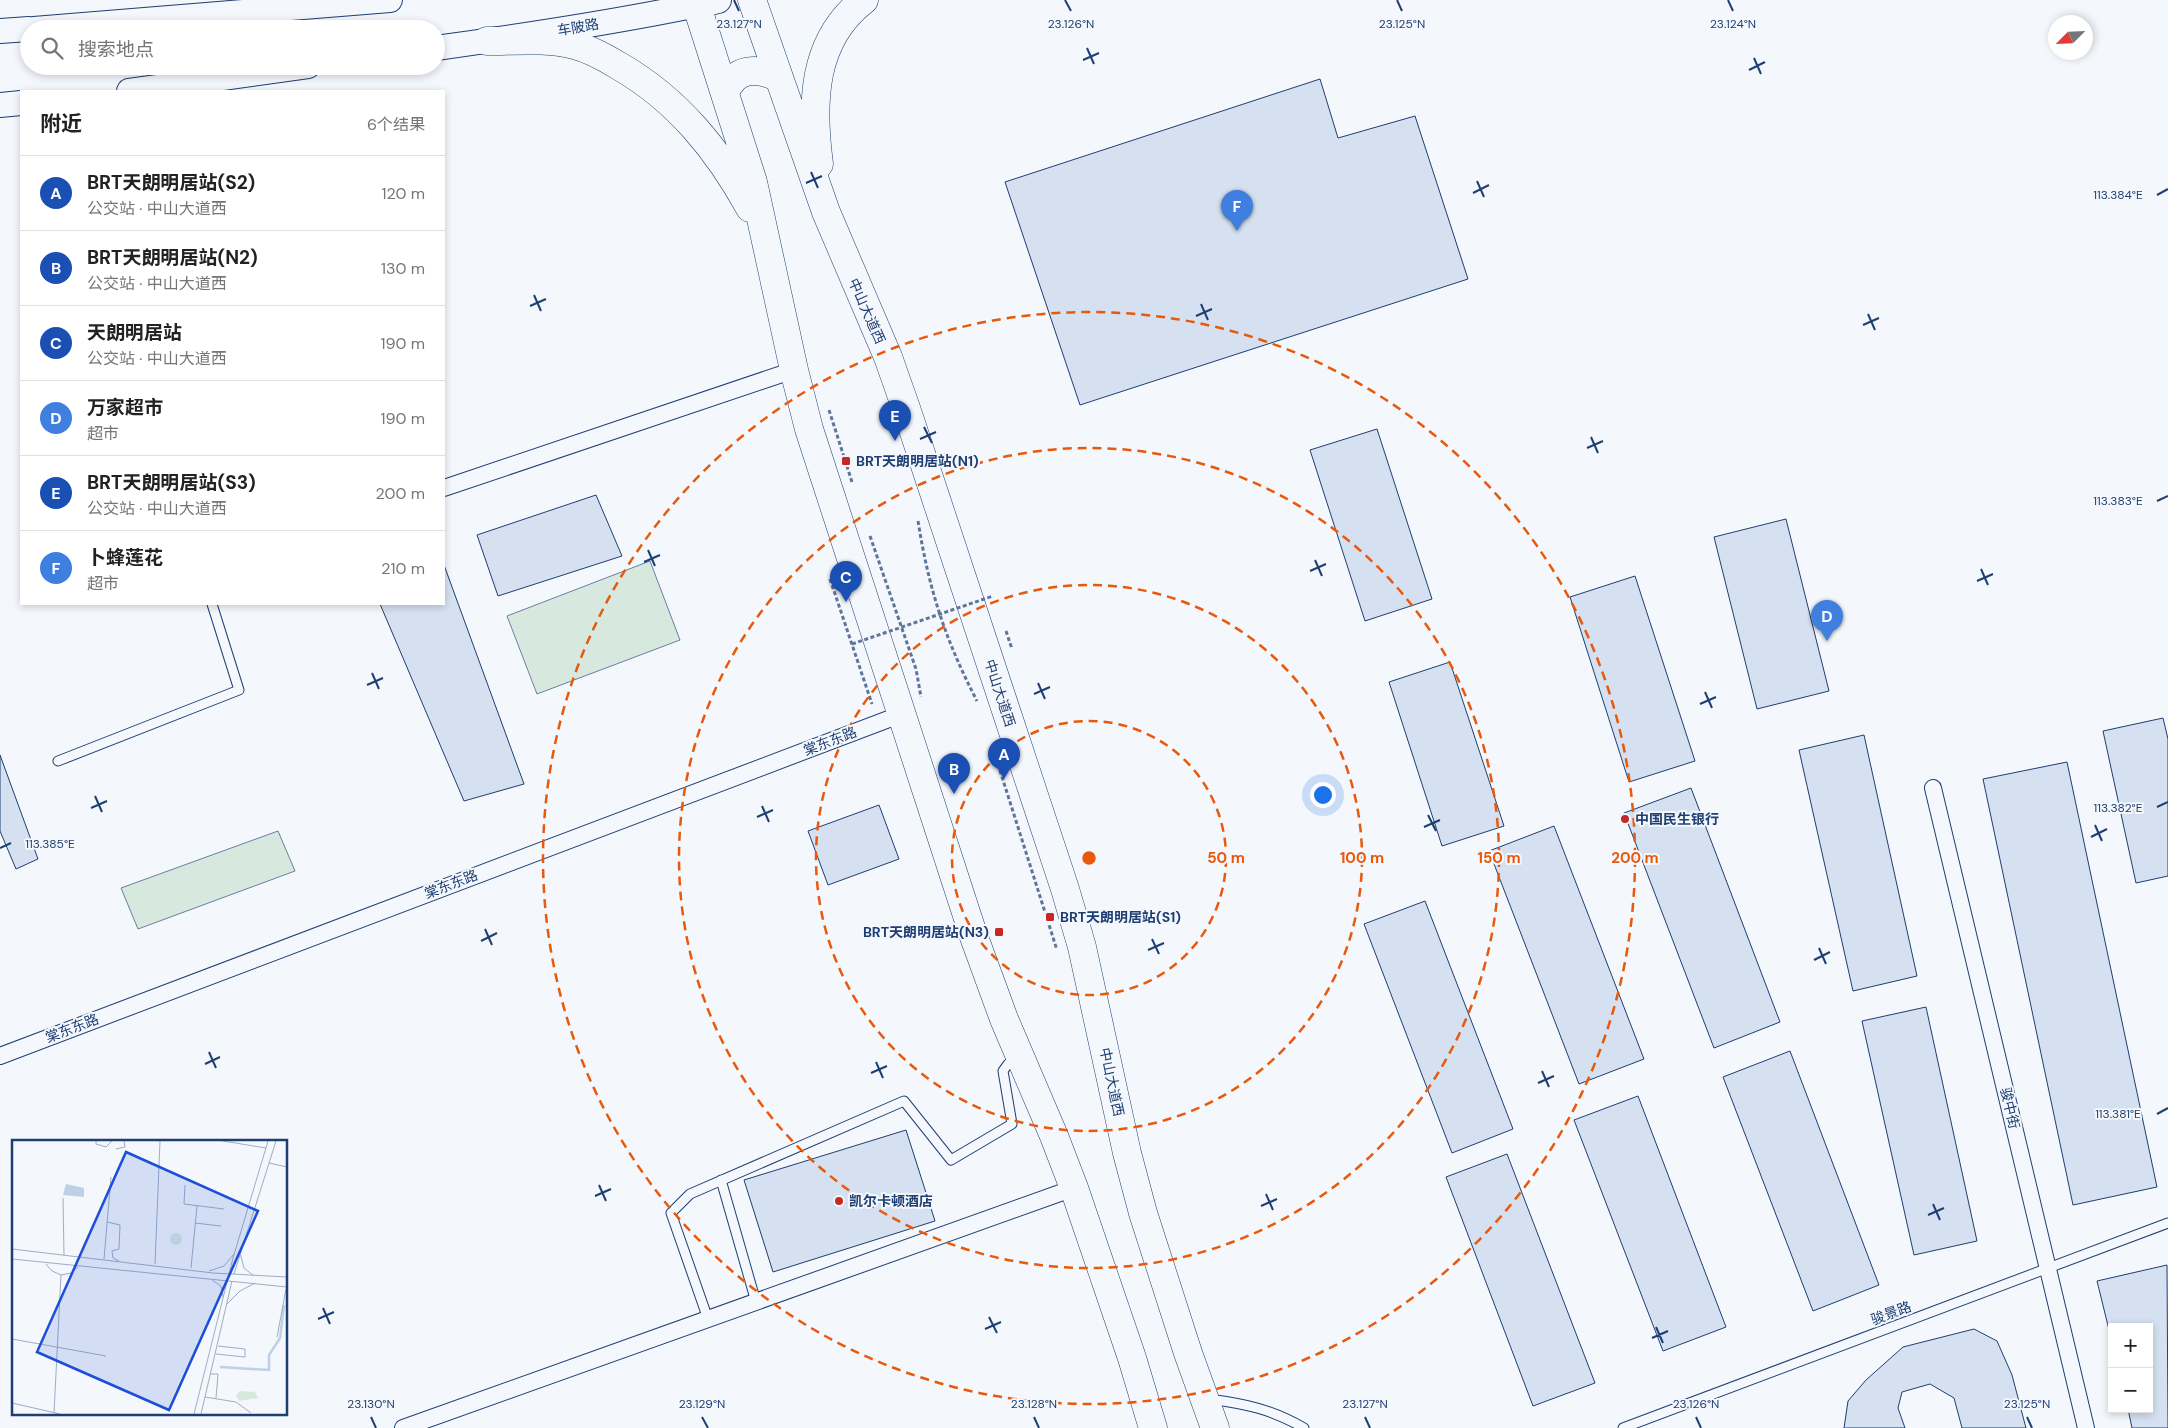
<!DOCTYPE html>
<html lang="zh">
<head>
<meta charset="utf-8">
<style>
  body { margin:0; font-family:"DM Sans","Noto Sans SC",sans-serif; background:#f6f6f6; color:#222 }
  .controls { position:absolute; right:15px; bottom:15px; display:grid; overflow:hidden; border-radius:0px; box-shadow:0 2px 8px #0003 }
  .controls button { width:45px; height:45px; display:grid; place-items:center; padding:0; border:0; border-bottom:1px solid #e0e0e0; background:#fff; color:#222; font:25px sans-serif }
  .compass { position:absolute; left:2048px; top:15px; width:45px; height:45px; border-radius:50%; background:#fff; box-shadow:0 2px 8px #0003; rotate:246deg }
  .you { position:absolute; left:1322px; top:794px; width:18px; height:18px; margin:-12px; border:4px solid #fff; border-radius:50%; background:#1a73e8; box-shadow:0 0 0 8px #1a73e833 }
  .badge { display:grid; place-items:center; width:32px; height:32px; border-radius:50%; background:#db2777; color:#fff; font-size:16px; font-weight:700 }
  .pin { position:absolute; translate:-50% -41px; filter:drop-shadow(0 1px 2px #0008) }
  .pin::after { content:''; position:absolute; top:26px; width:18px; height:15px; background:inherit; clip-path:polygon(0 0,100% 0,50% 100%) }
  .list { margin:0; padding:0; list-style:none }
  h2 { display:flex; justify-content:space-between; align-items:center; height:65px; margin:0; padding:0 20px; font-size:21px }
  h2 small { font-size:16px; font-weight:400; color:#767676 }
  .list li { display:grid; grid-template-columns:32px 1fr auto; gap:15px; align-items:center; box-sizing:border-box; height:75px; padding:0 20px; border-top:1px solid #e0e0e0 }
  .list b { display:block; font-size:19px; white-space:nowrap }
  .list p { margin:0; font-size:16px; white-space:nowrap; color:#767676 }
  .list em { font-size:16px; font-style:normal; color:#767676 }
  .icon { flex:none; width:28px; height:28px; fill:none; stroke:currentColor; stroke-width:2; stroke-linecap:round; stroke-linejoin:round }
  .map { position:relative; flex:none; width:2168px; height:1428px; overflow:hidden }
  .search { position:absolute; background:#fff; box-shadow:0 2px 8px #0003; left:20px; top:20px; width:425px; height:55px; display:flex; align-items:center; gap:12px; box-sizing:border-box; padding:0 18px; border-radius:28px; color:#767676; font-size:19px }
  .panel { position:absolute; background:#fff; box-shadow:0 2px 8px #0003; left:20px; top:90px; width:425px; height:515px; border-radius:0px }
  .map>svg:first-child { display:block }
  .green { fill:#d7e8df; stroke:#687fa3 }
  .building { fill:#d5e0f0; stroke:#1d3f73 }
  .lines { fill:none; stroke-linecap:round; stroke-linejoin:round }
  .lane-casing { stroke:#1d3f73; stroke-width:11 }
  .street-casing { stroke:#1d3f73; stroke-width:18 }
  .secondary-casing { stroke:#1d3f73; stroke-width:26 }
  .primary-casing { stroke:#1d3f73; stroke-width:28 }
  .highway-casing { stroke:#1d3f73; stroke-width:29 }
  .path { stroke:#5e769c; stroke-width:3; stroke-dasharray:4 2.5; stroke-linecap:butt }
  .lane { stroke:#f4f7fb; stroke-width:9 }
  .street { stroke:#f4f7fb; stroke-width:16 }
  .secondary { stroke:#f4f7fb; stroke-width:24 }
  .primary { stroke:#f4f7fb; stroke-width:26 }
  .highway { stroke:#f4f7fb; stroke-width:28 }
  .path-bridge { stroke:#5e769c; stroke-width:3; stroke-dasharray:4 2.5; stroke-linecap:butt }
  .ticks { fill:none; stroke:#1d3f73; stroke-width:2 }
  .ring { fill:none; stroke:#e8590c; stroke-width:2.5; stroke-dasharray:9 6 }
  .poi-dot { fill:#c62828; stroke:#f4f7fb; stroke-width:2 }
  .labels { text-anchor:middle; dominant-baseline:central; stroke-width:4; stroke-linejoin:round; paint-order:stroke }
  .street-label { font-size:14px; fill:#1d3f73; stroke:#f4f7fb }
  .poi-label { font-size:14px; font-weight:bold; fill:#1d3f73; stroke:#f4f7fb; text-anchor:start }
  .inset-river { fill:none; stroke:#bed0e5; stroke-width:2.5 }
  .inset-road { fill:none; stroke:#9eadc5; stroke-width:1 }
  .view { fill:#1d4ed8; fill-opacity:0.15; stroke:#1d4ed8; stroke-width:2.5 }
  .inset-edge { fill:none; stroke:#1d3f73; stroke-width:2.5 }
  .ticks-label { font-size:12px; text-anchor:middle; fill:#1d3f73; stroke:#f4f7fb; stroke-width:4; stroke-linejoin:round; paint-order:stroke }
  .centre { fill:#e8590c; stroke:#f4f7fb; stroke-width:2.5 }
  .ring-label { font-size:15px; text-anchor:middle; font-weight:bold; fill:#e8590c; stroke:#f4f7fb; stroke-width:4; stroke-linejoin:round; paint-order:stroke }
</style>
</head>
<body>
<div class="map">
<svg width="2168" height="1428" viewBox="0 0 2168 1428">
  <rect width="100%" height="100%" fill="#f4f7fb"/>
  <path class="green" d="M650 561 680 640 537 694 507 616Z
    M278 831 295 871 138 929 121 888Z"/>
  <path class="building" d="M1320 79 1338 138 1415 116 1468 279 1080 405 1005 182Z
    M1377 429 1432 599 1365 621 1310 450Z
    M596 495 622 556 498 596 477 535Z
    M1786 519 1829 691 1757 709 1714 537Z
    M444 565 524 784 464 801 380 604H444Z
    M1635 576 1695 761 1629 782 1570 597Z
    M1450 662 1504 826 1442 846 1389 682Z
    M2163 718 2168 739V876L2136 883 2103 731Z
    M1864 735 1917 976 1853 991 1799 750Z
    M0 755 38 859 16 869 0 831Z
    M2067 762 2157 1187 2073 1205 1983 779Z
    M1691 788 1780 1022 1714 1048 1624 813Z
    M879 805 899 859 828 885 808 831Z
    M1554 826 1644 1059 1579 1084 1489 851Z
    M1425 901 1513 1129 1452 1153 1364 924Z
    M1926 1007 1977 1241 1914 1255 1862 1021Z
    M1790 1051 1879 1285 1813 1311 1723 1077Z
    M1638 1096 1726 1327 1663 1351 1574 1120Z
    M906 1130 935 1221 773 1272 744 1180Z
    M1507 1154 1595 1383 1533 1406 1446 1177Z
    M2167 1265 2168 1428H2132L2128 1409H2149V1327H2112V1342L2097 1281Z
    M1974 1329 1997 1341 2012 1375 2026 1428H1962L1954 1398 1930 1384 1902 1392 1898 1408 1905 1428H1844L1848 1401 1866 1380 1903 1347Z"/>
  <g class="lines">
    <defs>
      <path id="lane" d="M58 761 239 690 212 604
        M721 1180 756 1302
        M708 1319 671 1213 690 1194 904 1101 951 1160 1012 1124 1003 1071 1008 1064 1019 1058
        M1209 1399C1246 1404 1271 1409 1304 1428
        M1623 1428 2168 1223"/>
      <path id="street" d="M444 488 794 370
        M1933 788 2086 1428
        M0 1056 902 714
        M403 1428 1074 1188"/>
      <path id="secondary" d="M34 29 390 0
        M0 31 29 29
        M436 48C523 36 610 23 697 5
        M129 91 308 66
        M0 105 21 103"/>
      <path id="primary" d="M697 5 718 0"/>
      <path id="highway" d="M695 0 753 182 794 370 809 429 974 937 1004 1019 1054 1136 1074 1188 1132 1358 1153 1428
        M752 0 826 212 888 357 907 411 1065 889 1082 947 1127 1153 1143 1213 1188 1353 1215 1428
        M487 41C516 41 546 38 574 45 590 49 606 58 619 66 678 100 718 150 750 208
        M725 92C736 67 757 67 779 78
        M819 164C811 103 812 40 864 0"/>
    </defs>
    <use href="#lane" class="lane-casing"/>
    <use href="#street" class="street-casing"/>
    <use href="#secondary" class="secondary-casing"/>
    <use href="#primary" class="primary-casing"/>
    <use href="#highway" class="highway-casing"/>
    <path class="path" d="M829 410 852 482
      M918 521C929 590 945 639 977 701
      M870 536 916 669 921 697
      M830 579 872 704
      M1006 631 1012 649
      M996 758 1057 950"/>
    <use href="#lane" class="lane"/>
    <use href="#street" class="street"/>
    <use href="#secondary" class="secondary"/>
    <use href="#primary" class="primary"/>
    <use href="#highway" class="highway"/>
    <path class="path-bridge" d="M852 644 993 596"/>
  </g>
  <path class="ticks" d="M734 0 739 11M1065 0 1071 11M1397 0 1402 11M1728 0 1733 11M1087 48 1094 64M1754 58 1761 74M1083 60 1099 53M1749 70 1765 62M811 172 818 188M1477 181 1484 197M806 183 822 176M1473 193 1489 185M2157 195 2168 189M534 295 541 311M1201 304 1208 320M530 306 546 299M1868 314 1875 330M1196 316 1212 309M1863 325 1879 318M924 427 932 443M1591 437 1598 453M920 439 936 432M1587 448 1603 441M2157 501 2168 496M648 550 655 566M1315 560 1322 576M644 562 660 555M1981 569 1988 585M1310 571 1326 564M1977 581 1993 574M372 673 379 689M1038 683 1045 699M367 685 383 678M1705 692 1712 708M1034 694 1050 687M1700 704 1716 697M95 796 102 812M762 806 769 822M2157 807 2168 802M91 808 107 801M1428 815 1436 831M757 817 773 810M2095 825 2102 841M1424 827 1440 820M2091 837 2107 829M0 848 11 843M485 929 492 945M1152 939 1159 954M481 941 497 933M1819 948 1826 964M1148 950 1164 943M1814 960 1830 952M209 1052 216 1068M876 1062 883 1078M205 1064 220 1057M1542 1071 1549 1087M871 1073 887 1066M1538 1083 1554 1076M2157 1114 2168 1108M599 1185 606 1201M1266 1194 1273 1210M595 1196 611 1189M1933 1204 1940 1220M1261 1206 1277 1199M1928 1215 1944 1208M323 1308 330 1324M989 1317 997 1333M318 1319 334 1312M1656 1327 1663 1343M985 1329 1001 1322M1652 1338 1668 1331M371 1417 376 1428M702 1417 708 1428M1034 1417 1039 1428M1365 1417 1370 1428M1696 1417 1701 1428M2027 1417 2032 1428"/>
  <g class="ring">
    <circle cx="1089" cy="858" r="137"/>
    <circle cx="1089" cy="858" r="273"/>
    <circle cx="1089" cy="858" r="410"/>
    <circle cx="1089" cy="858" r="546"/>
  </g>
  <g class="poi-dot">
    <rect x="841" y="456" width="10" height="10" rx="2.5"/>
    <circle cx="1625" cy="819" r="5"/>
    <rect x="1045" y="912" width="10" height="10" rx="2.5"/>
    <rect x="994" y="927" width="10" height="10" rx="2.5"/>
    <circle cx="839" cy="1201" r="5"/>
  </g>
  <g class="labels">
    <g class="street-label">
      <text transform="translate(578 27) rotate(-10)">车陂路</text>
      <text transform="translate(867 311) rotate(66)">中山大道西</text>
      <text transform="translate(1000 693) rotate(72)">中山大道西</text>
      <text transform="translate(830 741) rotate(-21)">棠东东路</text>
      <text transform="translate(451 884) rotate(-21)">棠东东路</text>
      <text transform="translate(72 1028) rotate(-21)">棠东东路</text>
      <text transform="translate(1112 1082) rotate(78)">中山大道西</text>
      <text transform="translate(2010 1108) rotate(77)">骏中街</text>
      <text transform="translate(1891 1313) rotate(-20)">骏景路</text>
    </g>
    <g class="poi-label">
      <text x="856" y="461">BRT天朗明居站(N1)</text>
      <text x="1635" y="819">中国民生银行</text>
      <text x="1060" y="917">BRT天朗明居站(S1)</text>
      <text x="989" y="932" text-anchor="end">BRT天朗明居站(N3)</text>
      <text x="849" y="1201">凯尔卡顿酒店</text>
    </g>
  </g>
  <g transform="translate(12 1140)">
    <rect width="275" height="275" fill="#f4f7fb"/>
    <path d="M158 99a6 6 0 1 1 12 0a6 6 0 1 1-12 0ZM228 251 243 252 246 258 227 261 224 255Z" fill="#d7e8df"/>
    <path d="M54 44 72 48V57L51 55Z" fill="#bed0e5"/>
    <path class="inset-river" d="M208 227 257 230V215L268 198 272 165"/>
    <path class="inset-road" d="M84 1V4L94 7 100 1M211 1 254 8M104 9 113 7 112 1M257 23 275 27M173 45 172 64 212 69M51 58 52 115M95 82 108 85 107 109 100 111 101 118 107 121M183 83 209 86M0 109 201 133 275 137M228 113 232 128 242 136M0 119 275 147M92 119 99 37M34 124 40 131 49 135 59 133 66 127M143 124 148 1M179 128 185 66M197 131 212 126 222 114M222 134 264 1M200 140 209 146 211 157M214 165 228 151 243 143M265 197 274 149M0 199 94 216M204 214 233 217V209L206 206M198 234H206L204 258M193 257 224 262 239 273M0 263 48 274M42 273 49 135M182 274 221 118 256 1M189 274 220 141"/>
    <path class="view" d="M114 12 246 71 157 270 25 212Z"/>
    <rect width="275" height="275" class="inset-edge"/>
  </g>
  <g class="ticks-label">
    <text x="739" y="28">23.127°N</text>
    <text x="1071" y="28">23.126°N</text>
    <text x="1402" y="28">23.125°N</text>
    <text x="1733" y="28">23.124°N</text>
    <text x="2118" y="199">113.384°E</text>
    <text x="2118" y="505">113.383°E</text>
    <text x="2118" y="812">113.382°E</text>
    <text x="50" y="848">113.385°E</text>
    <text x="2118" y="1118">113.381°E</text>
    <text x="371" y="1408">23.130°N</text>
    <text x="702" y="1408">23.129°N</text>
    <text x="1034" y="1408">23.128°N</text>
    <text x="1365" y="1408">23.127°N</text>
    <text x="1696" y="1408">23.126°N</text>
    <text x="2027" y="1408">23.125°N</text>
  </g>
  <circle cx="1089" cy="858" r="8" class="centre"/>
  <g class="ring-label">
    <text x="1226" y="863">50 m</text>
    <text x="1362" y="863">100 m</text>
    <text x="1499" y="863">150 m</text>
    <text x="1635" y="863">200 m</text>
  </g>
</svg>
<div class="controls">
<button>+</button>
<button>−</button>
</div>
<svg class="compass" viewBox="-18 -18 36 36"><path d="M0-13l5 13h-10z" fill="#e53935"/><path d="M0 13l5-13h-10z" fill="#767676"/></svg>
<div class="you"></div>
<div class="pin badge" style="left:1004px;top:779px;background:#1a4fb4">A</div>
<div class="pin badge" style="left:954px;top:794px;background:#1a4fb4">B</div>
<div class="pin badge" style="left:846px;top:602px;background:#1a4fb4">C</div>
<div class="pin badge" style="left:1827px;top:641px;background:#3f7fe0">D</div>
<div class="pin badge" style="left:895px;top:441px;background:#1a4fb4">E</div>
<div class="pin badge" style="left:1237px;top:231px;background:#3f7fe0">F</div>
<div class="search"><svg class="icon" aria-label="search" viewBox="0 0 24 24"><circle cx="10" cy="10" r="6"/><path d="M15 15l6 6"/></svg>搜索地点</div>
<section class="panel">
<h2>附近<small>6个结果</small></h2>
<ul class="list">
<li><span class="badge" style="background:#1a4fb4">A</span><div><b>BRT天朗明居站(S2)</b><p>公交站 · 中山大道西</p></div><em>120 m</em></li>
<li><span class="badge" style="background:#1a4fb4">B</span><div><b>BRT天朗明居站(N2)</b><p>公交站 · 中山大道西</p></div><em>130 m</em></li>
<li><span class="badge" style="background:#1a4fb4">C</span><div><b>天朗明居站</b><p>公交站 · 中山大道西</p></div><em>190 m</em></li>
<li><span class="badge" style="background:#3f7fe0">D</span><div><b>万家超市</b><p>超市</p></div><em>190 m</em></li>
<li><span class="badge" style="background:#1a4fb4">E</span><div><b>BRT天朗明居站(S3)</b><p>公交站 · 中山大道西</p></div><em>200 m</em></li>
<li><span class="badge" style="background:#3f7fe0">F</span><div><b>卜蜂莲花</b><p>超市</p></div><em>210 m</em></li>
</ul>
</section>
</div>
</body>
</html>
